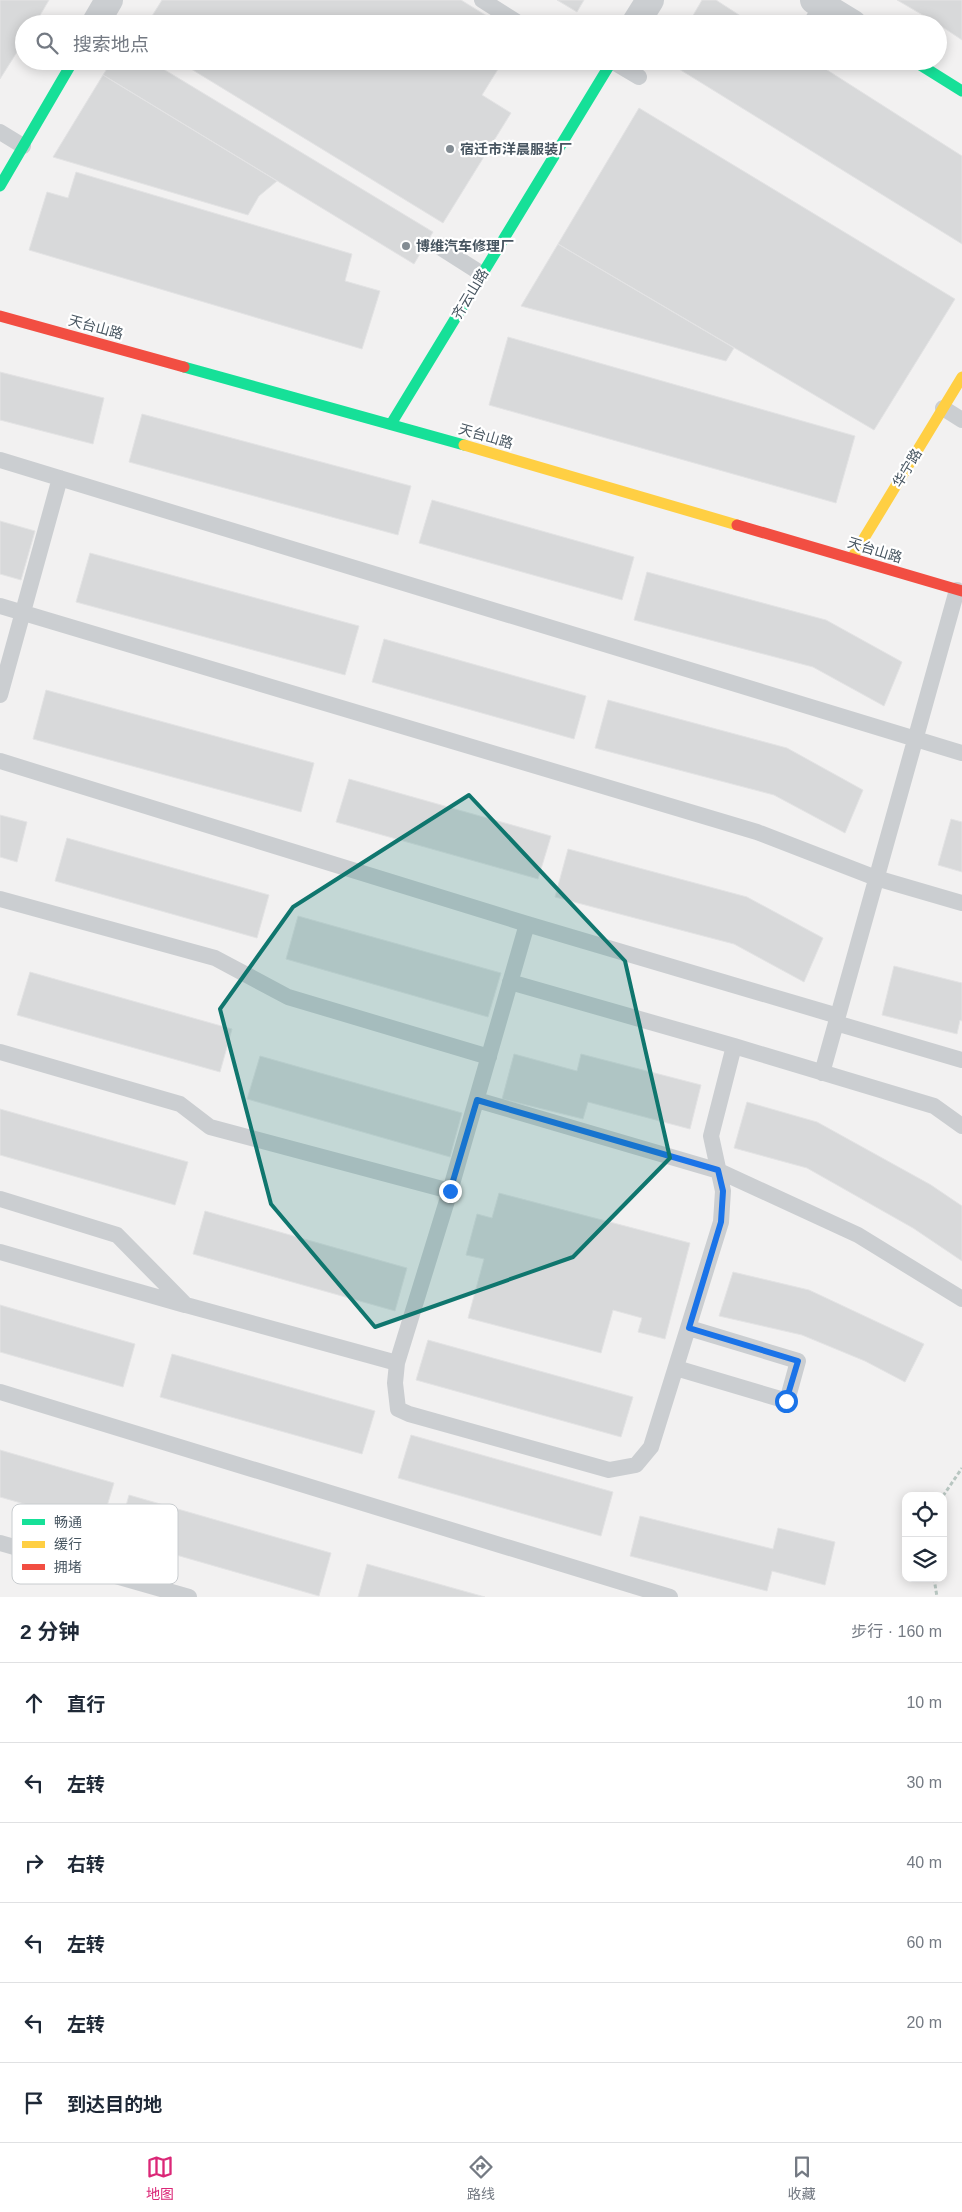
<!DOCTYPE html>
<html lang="zh">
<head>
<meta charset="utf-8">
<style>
  body { margin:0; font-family:Helvetica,"Noto Sans SC",sans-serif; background:#f6f6f7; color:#1f2937 }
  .controls { position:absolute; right:15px; bottom:15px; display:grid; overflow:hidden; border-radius:10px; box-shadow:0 2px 12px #0003 }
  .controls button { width:45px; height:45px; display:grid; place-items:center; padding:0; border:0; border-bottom:1px solid #e0e1e3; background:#fff; color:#1f2937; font:25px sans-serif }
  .stop { position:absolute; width:15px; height:15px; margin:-11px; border:4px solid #1a73e8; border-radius:50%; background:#fff }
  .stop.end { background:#1a73e8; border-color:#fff; box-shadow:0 1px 5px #0008 }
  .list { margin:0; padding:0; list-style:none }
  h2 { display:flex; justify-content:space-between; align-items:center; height:65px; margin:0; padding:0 20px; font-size:21px }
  h2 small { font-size:16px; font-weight:400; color:#747a83 }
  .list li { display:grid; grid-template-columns:32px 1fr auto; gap:15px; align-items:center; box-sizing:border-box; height:80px; padding:0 20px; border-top:1px solid #e0e1e3 }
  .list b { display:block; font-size:19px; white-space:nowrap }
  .list em { font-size:16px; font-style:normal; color:#747a83 }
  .icon { flex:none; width:28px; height:28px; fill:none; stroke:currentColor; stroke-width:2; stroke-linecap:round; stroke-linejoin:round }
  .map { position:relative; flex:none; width:962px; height:1597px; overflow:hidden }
  .search { position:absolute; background:#fff; box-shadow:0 2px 12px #0003; left:15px; right:15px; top:15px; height:55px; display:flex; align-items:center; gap:12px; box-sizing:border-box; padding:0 18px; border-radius:28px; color:#747a83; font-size:19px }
  .sheet { height:545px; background:#fff }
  nav { display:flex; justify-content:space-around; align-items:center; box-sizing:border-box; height:70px; border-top:1px solid #e0e1e3; background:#fff; font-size:14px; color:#747a83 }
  nav a { display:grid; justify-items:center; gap:2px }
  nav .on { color:#db2777 }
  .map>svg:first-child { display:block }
  .building { fill:#d8d9da; stroke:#e3e3e4 }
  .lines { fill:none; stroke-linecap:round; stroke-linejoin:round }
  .path { stroke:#b8c6c1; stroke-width:3; stroke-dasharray:4 2.5; stroke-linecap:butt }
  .lane { stroke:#cbced1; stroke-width:16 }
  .street { stroke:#cbced1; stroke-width:28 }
  .fast { stroke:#16e098; stroke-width:11 }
  .slow { stroke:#ffcf43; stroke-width:11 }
  .jam { stroke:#f24e42; stroke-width:11 }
  .route { stroke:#1a73e8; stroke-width:6 }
  .marked { fill:#0f766e; fill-opacity:0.2; stroke:#0f766e; stroke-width:4; stroke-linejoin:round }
  .poi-dot { fill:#838c93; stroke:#fff; stroke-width:2 }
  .labels { text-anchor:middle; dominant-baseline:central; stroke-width:4.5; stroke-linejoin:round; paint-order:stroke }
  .poi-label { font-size:14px; font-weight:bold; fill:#475560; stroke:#fff; text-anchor:start }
  .street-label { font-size:14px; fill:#475560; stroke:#fff }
  .key { fill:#fff; stroke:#c8cccf; stroke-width:1 }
  .key-label { font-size:14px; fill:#475560 }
</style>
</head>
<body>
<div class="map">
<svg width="962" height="1597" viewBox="0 0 962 1597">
  <rect width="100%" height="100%" fill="#f2f1f1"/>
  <path class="building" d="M0 0H49L35 24H24V41L0 79Z
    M162 0H461L500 24H147Z
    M557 0H584L577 12Z
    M702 0H716L753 24H688Z
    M897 0H962V40L938 24Z
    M112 61H150L433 232 414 264 103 75Z
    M178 61H503L482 95 511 113 443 223Z
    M666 61H813L962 156V244Z
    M103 75 277 181 259 196 248 215 53 157Z
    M639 108 955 299 874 430 558 244Z
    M76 172 352 254 345 281 380 291 362 349 29 250 47 192 68 198Z
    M558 244 734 348 726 361 521 306Z
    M508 337 855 436 836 503 489 405Z
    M0 372 104 398 93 444 0 420Z
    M142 414 411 486 398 535 129 462Z
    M432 500 634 557 622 600 419 543Z
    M0 521 35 531 21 580 0 574Z
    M90 553 359 626 345 675 76 602Z
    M647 572 826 620 902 662 884 706 813 667 634 620Z
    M384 639 586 696 574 739 372 682Z
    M46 690 314 763 301 812 33 739Z
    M608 700 787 748 863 790 845 833 774 795 595 748Z
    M349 779 551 836 538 879 336 822Z
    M0 815 27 822 17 862 0 857Z
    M951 819 962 822V872L938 865Z
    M67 838 269 895 257 938 55 881Z
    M568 849 747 897 823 938 804 982 734 944 555 897Z
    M298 916 501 973 488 1017 286 959Z
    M894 966 962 983V1021L960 1020 957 1034 882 1015Z
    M30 972 232 1029 220 1072 17 1015Z
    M514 1054 577 1071 581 1054 701 1085 690 1129 588 1102 583 1119 502 1099Z
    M260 1056 462 1113 450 1157 247 1099Z
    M747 1102 817 1122 931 1185 962 1206V1261L913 1228 807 1168 734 1148Z
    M0 1109 188 1162 175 1205 0 1155Z
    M499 1193 690 1243 665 1339 638 1332 642 1318 613 1310 601 1353 468 1318 484 1259 466 1255 477 1214 492 1218Z
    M205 1211 407 1268 395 1311 193 1254Z
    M733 1272 809 1290 924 1344 905 1382 865 1361 802 1335 719 1316Z
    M0 1305 135 1344 123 1387 0 1352Z
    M428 1340 633 1397 621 1437 416 1380Z
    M172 1354 375 1411 362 1454 160 1397Z
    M411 1435 613 1492 601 1536 398 1478Z
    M0 1450 114 1483 101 1526 0 1497Z
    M129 1495 331 1553 319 1596 117 1538Z
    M640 1516 773 1549 778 1528 835 1542 825 1585 772 1571 767 1591 630 1556Z
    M367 1564 485 1597H358Z"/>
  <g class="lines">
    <path class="path" d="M943 1496 962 1468
      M934 1578 937 1597"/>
    <path class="lane" d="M482 0 520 24
      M810 24 826 0
      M612 61 639 77
      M0 132 23 146
      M438 246 482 274
      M943 408 962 420
      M0 460 962 753
      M0 606 757 832 876 878 962 903
      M0 695 60 478
      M0 761 527 924 838 1016
      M0 899 215 958 288 997 489 1057
      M527 924 450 1191 397 1363 395 1383 398 1409 409 1414 609 1470 636 1465 651 1447 721 1222 723 1191 711 1136 734 1046 934 1106 962 1126
      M510 982 734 1046
      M836 1023 962 1060
      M0 1052 180 1104 210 1127 450 1191
      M822 1073 957 590
      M477 1100 719 1171 858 1235 962 1299
      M0 1199 117 1235 186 1305 397 1363
      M0 1252 185 1305
      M676 1368 787 1401 798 1361 689 1328
      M0 1392 670 1597
      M0 1543 189 1597"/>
    <path class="street" d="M814 0 853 24
      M95 24 109 0
      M635 24 650 0"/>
    <path class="fast" d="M914 61 962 91
      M0 186 73 61
      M184 367 464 445
      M391 424 612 61"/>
    <path class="slow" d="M464 445 737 525
      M852 558 962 377"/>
    <path class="jam" d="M0 316 184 367
      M737 525 962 591"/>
  </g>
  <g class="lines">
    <path class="route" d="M450 1191 477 1100 718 1170 723 1191 721 1222 689 1328 798 1361 786 1401"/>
  </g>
  <path class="marked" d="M469 795 625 961 670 1158 573 1257 375 1327 271 1204 220 1009 293 907Z"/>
  <g class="poi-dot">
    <circle cx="450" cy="149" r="5"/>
    <circle cx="406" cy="246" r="5"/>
  </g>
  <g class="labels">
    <g class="poi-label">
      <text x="460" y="149">宿迁市洋晨服装厂</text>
      <text x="416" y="246">博维汽车修理厂</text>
    </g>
    <g class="street-label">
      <text transform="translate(470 294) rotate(-59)">齐云山路</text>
      <text transform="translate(96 327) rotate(15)">天台山路</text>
      <text transform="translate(486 436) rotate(16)">天台山路</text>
      <text transform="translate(907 468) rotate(-59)">华宁路</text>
      <text transform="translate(875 550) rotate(17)">天台山路</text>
    </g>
  </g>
  <rect x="12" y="1504" width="166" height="80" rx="8" class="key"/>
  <rect x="22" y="1519" width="23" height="6" fill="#16e098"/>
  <rect x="22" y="1541" width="23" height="7" fill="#ffcf43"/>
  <rect x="22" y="1564" width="23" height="6" fill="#f24e42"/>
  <g class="key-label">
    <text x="54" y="1527">畅通</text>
    <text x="54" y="1549">缓行</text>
    <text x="54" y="1572">拥堵</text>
  </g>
</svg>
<div class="controls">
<button><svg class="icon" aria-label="locate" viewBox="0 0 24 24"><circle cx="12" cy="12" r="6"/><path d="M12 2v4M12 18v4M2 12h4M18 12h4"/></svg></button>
<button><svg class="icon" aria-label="layers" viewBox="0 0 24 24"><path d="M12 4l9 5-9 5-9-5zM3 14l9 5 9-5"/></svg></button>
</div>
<div class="stop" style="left:786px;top:1401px"></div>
<div class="stop end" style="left:450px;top:1191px"></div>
<div class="search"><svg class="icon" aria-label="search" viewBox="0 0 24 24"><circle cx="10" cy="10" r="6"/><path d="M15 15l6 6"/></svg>搜索地点</div>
</div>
<section class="sheet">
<h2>2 分钟<small>步行 · 160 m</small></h2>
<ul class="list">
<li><svg class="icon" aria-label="ahead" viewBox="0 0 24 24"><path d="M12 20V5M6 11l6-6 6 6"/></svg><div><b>直行</b></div><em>10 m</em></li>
<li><svg class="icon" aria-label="left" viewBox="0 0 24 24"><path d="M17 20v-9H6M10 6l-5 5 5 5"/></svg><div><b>左转</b></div><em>30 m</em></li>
<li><svg class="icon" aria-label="right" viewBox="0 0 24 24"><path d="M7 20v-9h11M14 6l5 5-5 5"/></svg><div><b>右转</b></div><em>40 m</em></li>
<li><svg class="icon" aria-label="left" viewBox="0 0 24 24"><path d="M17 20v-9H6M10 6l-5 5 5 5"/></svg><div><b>左转</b></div><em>60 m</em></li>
<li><svg class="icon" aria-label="left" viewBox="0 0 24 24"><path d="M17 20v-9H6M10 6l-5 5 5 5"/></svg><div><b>左转</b></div><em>20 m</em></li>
<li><svg class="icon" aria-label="arrive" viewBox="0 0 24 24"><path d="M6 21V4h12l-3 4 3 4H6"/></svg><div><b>到达目的地</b></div></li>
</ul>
</section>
<nav>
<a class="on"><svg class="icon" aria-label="map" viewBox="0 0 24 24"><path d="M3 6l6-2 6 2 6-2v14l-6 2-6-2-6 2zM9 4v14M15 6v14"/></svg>地图</a>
<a><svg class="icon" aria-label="directions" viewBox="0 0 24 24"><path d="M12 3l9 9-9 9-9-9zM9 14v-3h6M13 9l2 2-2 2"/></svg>路线</a>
<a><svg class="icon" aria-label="saved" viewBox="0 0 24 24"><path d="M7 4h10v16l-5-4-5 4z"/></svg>收藏</a>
</nav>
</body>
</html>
